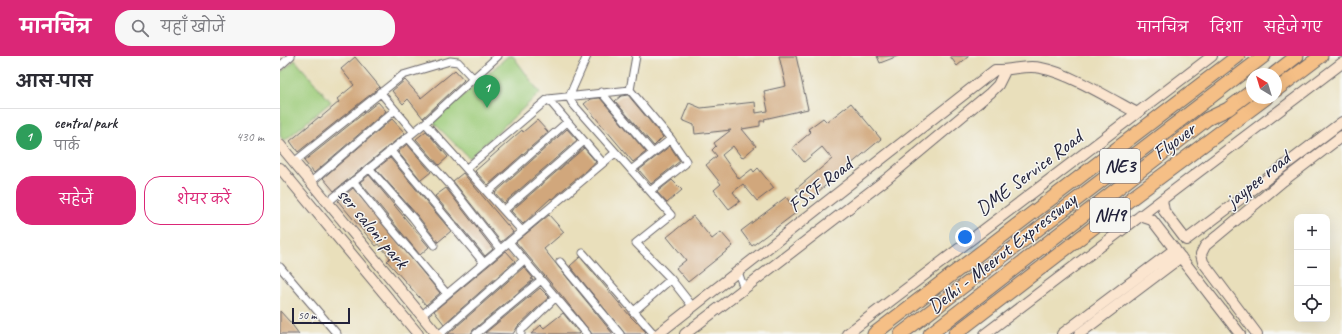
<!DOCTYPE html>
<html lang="hi">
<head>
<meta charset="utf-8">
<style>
  body { margin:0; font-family:Caveat,"Playpen Sans Deva",sans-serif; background:#f7f7f7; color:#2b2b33 }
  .controls { position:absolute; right:12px; bottom:12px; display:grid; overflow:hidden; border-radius:8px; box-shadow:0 4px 16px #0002 }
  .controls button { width:36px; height:36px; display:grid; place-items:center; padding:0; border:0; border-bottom:1px solid #e1e1e2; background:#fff; color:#2b2b33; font:20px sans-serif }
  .compass { position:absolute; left:966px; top:12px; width:36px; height:36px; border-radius:50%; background:#fff; box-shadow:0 4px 16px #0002; rotate:322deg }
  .scale { position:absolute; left:12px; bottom:10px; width:58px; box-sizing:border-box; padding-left:4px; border:2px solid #22223b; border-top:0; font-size:11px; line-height:14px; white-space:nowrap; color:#22223b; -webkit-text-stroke:3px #f6f6f2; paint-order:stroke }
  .you { position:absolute; left:685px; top:181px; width:14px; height:14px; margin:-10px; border:3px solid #fff; border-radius:50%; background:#1a73e8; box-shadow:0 0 0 6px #1a73e833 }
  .badge { display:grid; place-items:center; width:26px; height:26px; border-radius:50%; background:#db2777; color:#fff; font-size:13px; font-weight:700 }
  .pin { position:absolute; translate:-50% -33px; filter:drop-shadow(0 1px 2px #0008) }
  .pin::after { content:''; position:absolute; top:21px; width:14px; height:12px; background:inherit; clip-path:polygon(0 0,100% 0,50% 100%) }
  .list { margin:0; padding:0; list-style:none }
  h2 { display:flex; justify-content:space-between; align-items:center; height:52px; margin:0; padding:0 16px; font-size:17px }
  h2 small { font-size:13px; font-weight:400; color:#7c7c81 }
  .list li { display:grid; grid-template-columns:26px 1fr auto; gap:12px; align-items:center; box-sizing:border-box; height:56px; padding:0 16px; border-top:1px solid #e1e1e2 }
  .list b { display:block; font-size:15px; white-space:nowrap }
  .list p { margin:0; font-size:13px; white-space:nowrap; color:#7c7c81 }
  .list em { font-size:13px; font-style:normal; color:#7c7c81 }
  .actions { display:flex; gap:8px; padding:12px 16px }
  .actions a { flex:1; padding:9px 0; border:1px solid #db2777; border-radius:16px; text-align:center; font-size:14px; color:#db2777 }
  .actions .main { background:#db2777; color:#fff }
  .icon { flex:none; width:22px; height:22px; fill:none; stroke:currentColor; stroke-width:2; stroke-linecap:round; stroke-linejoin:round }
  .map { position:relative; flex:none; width:1062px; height:278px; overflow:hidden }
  header { display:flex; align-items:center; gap:24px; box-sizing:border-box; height:56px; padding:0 20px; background:#db2777; color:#fff }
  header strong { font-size:19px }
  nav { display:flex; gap:22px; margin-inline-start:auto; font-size:14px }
  .search { width:280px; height:36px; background:#f7f7f7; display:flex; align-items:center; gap:10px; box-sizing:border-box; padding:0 14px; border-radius:16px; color:#7c7c81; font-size:15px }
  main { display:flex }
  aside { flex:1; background:#fff }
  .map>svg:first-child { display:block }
  .green { fill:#9ecc7a; stroke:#60775a }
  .building { fill:#d1a77b }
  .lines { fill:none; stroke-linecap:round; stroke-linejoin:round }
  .street-casing { stroke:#686468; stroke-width:9 }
  .secondary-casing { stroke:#686468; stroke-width:12 }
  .highway-casing { stroke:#686468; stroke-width:15 }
  .street { stroke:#fff; stroke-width:7 }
  .secondary { stroke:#fbe5cf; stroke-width:10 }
  .highway { stroke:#f5bf86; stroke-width:13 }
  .labels { text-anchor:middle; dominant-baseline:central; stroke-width:3; stroke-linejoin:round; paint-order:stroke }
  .shield { fill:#f6f6f2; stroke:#626272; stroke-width:1 }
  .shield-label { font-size:19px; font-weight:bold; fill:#22223b }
  .street-label { font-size:20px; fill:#22223b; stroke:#f6f6f2 }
</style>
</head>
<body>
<header>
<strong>मानचित्र</strong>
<div class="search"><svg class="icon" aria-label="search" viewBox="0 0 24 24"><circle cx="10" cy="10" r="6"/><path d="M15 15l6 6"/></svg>यहाँ खोजें</div>
<nav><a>मानचित्र</a><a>दिशा</a><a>सहेजे गए</a></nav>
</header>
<main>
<aside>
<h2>आस-पास<small></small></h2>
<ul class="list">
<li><span class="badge" style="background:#2e9e5b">1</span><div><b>central park</b><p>पार्क</p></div><em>430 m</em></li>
</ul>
<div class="actions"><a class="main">सहेजें</a><a>शेयर करें</a></div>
</aside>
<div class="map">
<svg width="1062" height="278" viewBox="0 0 1062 278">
  <rect width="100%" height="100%" fill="#f6f6f2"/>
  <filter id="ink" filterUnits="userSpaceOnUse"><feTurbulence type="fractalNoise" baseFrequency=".025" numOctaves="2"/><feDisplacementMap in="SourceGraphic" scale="8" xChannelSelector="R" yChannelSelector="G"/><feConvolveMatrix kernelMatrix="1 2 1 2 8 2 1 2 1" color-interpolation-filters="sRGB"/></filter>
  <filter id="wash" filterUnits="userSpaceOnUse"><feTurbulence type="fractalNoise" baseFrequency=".012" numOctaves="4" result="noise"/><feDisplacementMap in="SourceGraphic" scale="16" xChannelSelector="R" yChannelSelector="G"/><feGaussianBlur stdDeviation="0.9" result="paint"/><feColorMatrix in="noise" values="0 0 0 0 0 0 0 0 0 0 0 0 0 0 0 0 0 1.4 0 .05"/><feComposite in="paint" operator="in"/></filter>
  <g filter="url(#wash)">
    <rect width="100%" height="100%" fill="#e9dfbb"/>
    <path class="green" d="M228 0H233L260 37 189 102 153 66Z
      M15 4 51 46 4 85 0 80V17Z"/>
    <g id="blocks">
      <path class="building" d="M499 0H516L528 53 484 63 485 65H480V70L462 73 476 90 462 102 453 90 442 99 459 123 472 113 474 116 478 112 494 132 477 145 463 128 453 136 460 145 449 153 434 134 441 128 426 109 437 100 432 94 436 90 434 87 451 74 415 78 414 69 402 64 409 47 421 52 475 46 476 57 488 55 484 35 506 30Z
        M597 0H618L600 7Z
        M670 0H689L677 10Z
        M75 1 100 31 18 96 10 85 39 61 40 62 59 46 57 43 74 29 61 13Z
        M175 14 184 24 143 62 128 43 123 48 112 35 125 24 141 42Z
        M348 39 383 81 374 90 335 45 341 40Z
        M320 42 366 96 353 106 304 48 310 43Z
        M98 46 106 55 34 117 24 105Z
        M571 47 601 83 526 146 516 133 552 103 542 91 524 106 512 92 531 76 528 73 543 62 547 66Z
        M112 63 125 77 54 135 43 122Z
        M257 64 268 76 208 129 195 115 242 74 243 76Z
        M287 73 297 84 224 147 215 137Z
        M146 75 168 101 159 109 136 83Z
        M127 88 151 116 141 124 118 96Z
        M390 90 400 105 371 128 359 114Z
        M304 92 316 106 272 143 271 142 243 168 231 155Z
        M110 102 171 175 158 186 137 159 96 113Z
        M183 117 233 176 221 186 173 125Z
        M89 119 149 191 140 199 80 126Z
        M392 124 402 134 387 147 377 136Z
        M73 132 160 237 146 249 107 205 110 202 99 188 96 190 58 145Z
        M166 132 213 193 205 200 155 140Z
        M506 141 517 156 472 190 461 175Z
        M269 159 284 176 264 193 333 278H312L282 240 236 186Z
        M413 160 432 183 441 176 453 190 408 226 396 212 406 204 387 181Z
        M226 195 235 205 164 268 154 255Z
        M300 201 350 260 366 276 363 278H345L290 210Z
        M244 211 253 222 251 223 253 224 193 274 191 278H168Z
        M260 232 269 241 238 270 233 278 205 277Z
        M0 255 10 266 19 278H0Z
        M283 257 300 278H251L261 269 264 272Z"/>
    </g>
  </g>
  <g filter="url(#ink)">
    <use href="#blocks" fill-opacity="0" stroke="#686468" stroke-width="1"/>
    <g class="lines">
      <defs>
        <path id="street" d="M307 0 289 41 292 47 391 159 356 187 391 223 413 251
          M356 0 350 34 391 83 406 105 405 108 370 135
          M0 10 11 0
          M100 36 133 75
          M321 36 373 97
          M268 43 323 107
          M145 67 242 175
          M127 81 170 129 220 193
          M110 94 204 207
          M14 106 123 19 170 5 178 6 193 22
          M89 112 133 162 154 189
          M187 112 268 43 350 34
          M351 114 391 83
          M73 125 101 160 167 238
          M31 126 115 54
          M208 136 287 66
          M48 146 145 67 218 0
          M224 154 304 85
          M229 186 335 97
          M303 197 374 278
          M280 206 340 278
          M0 211 57 278
          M458 216 464 233
          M353 256 391 223
          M142 259 229 186 307 278
          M160 278 244 204
          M196 278 261 224
          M241 278V274L245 271 276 241"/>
        <path id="secondary" d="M0 89 157 278
          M0 112 138 278
          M882 144 884 155 906 184 1062 66
          M860 160 872 164 960 278
          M378 278 715 14C731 15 746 8 761 12 789 17 831 43 857 57
          M405 278 608 122 710 37 718 29 725 15
          M567 278 932 0
          M705 278 1062 7
          M782 278 895 193
          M799 278 901 201
          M977 278 923 206 921 198 925 190 1003 125 1062 80"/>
        <path id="highway" d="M994 18 1017 0
          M996 34 1041 0
          M594 278 958 0
          M621 278 984 0
          M650 278 927 63 948 53 972 35
          M675 278 848 145 986 42"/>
      </defs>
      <use href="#street" class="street-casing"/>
      <use href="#secondary" class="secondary-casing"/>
      <use href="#highway" class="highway-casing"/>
      <use href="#street" class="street"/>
      <use href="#secondary" class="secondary"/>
      <use href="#highway" class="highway"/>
    </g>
  </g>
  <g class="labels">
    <g class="shield">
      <rect x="820" y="93" width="40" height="34" rx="3"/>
      <rect x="810" y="142" width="40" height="34" rx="3"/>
    </g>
    <g class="shield-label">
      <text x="840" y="110">NE3</text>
      <text x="830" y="159">NH9</text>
    </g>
    <g class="street-label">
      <text transform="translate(894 85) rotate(-37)">Flyover</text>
      <text transform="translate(749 117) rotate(-37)">DME Service Road</text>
      <text transform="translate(978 123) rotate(-39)">jaypee road</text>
      <text transform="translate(540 129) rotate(-38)">FSSF Road</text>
      <text transform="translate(93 172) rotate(50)">ser saloni park</text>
      <text transform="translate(722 197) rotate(-38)">Delhi - Meerut Expressway</text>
    </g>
  </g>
</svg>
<div class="controls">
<button>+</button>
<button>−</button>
<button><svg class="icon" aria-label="locate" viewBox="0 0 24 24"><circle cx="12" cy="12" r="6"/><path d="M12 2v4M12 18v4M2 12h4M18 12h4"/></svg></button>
</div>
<svg class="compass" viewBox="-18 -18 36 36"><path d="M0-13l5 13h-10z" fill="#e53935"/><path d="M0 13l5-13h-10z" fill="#7c7c81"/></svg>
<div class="scale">50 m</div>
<div class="you"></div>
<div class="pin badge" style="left:207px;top:52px;background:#2e9e5b">1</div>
</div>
</main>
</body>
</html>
